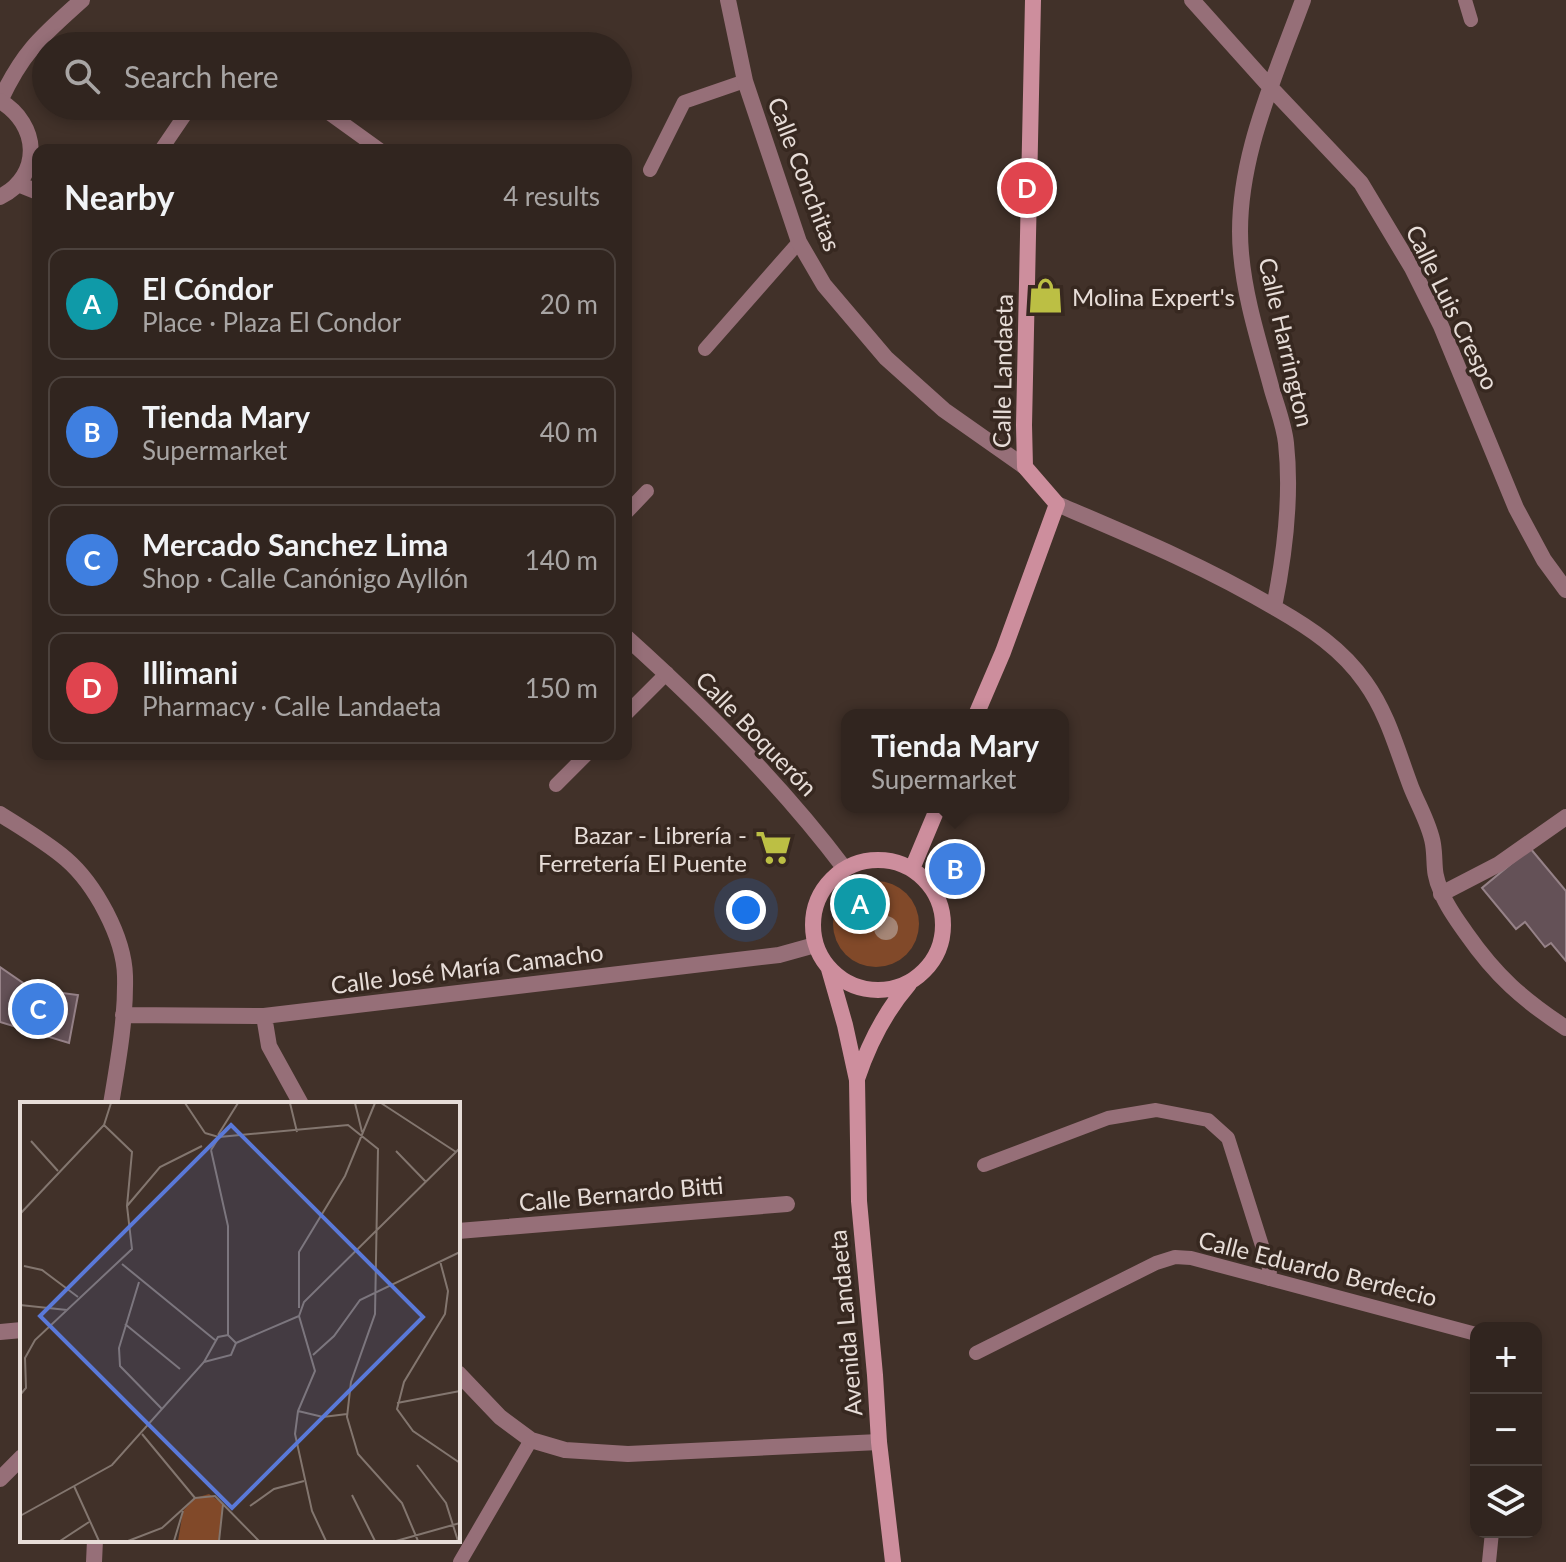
<!DOCTYPE html>
<html lang="en">
<head>
<meta charset="utf-8">
<style>
  body { margin:0; font-family:Lato,sans-serif; background:#392d28; color:#f1f3f6 }
  .controls { position:absolute; right:24px; bottom:24px; display:grid; overflow:hidden; border-radius:16px; box-shadow:0 4px 12px #0003 }
  .controls button { width:72px; height:72px; display:grid; place-items:center; padding:0; border:0; border-bottom:2px solid #4c423d; background:#31251f; color:#f1f3f6; font:40px sans-serif }
  .you { position:absolute; left:746px; top:910px; width:28px; height:28px; margin:-20px; border:6px solid #fff; border-radius:50%; background:#1a73e8; box-shadow:0 0 0 12px #1a73e833 }
  .badge { display:grid; place-items:center; width:52px; height:52px; border-radius:50%; background:#db2777; color:#fff; font-size:26px; font-weight:700 }
  .pin { position:absolute; translate:-50% -50%; border:4px solid #fff; box-shadow:0 2px 8px #0006 }
  .popup { position:absolute; left:841px; top:709px; width:228px; height:104px; box-sizing:border-box; display:grid; place-content:center; border-radius:16px; background:#31251f; filter:drop-shadow(0 2px 6px #0005); font-size:26px; white-space:nowrap; color:#a8a5a4 }
  .popup b { font-size:30px; color:#f1f3f6 }
  .popup::after { content:''; position:absolute; left:50%; top:100%; margin-left:-16px; border:16px solid transparent; border-top-color:#31251f }
  .list { margin:0; padding:0; list-style:none }
  h2 { display:flex; justify-content:space-between; align-items:center; height:104px; margin:0; padding:0 32px; font-size:34px }
  h2 small { font-size:26px; font-weight:400; color:#a8a5a4 }
  .list li { display:grid; grid-template-columns:52px 1fr auto; gap:24px; align-items:center; box-sizing:border-box; height:112px; margin:0 16px 16px; padding:0 16px; border:2px solid #4c423d; border-radius:16px }
  .list b { display:block; font-size:30px; white-space:nowrap }
  .list p { margin:0; font-size:26px; white-space:nowrap; color:#a8a5a4 }
  .list em { font-size:26px; font-style:normal; color:#a8a5a4 }
  .icon { flex:none; width:44px; height:44px; fill:none; stroke:currentColor; stroke-width:2; stroke-linecap:round; stroke-linejoin:round }
  .map { position:relative; flex:none; width:1566px; height:1562px; overflow:hidden }
  .search { position:absolute; background:#31251f; box-shadow:0 4px 12px #0003; left:32px; top:32px; width:600px; height:88px; display:flex; align-items:center; gap:20px; box-sizing:border-box; padding:0 28px; border-radius:44px; color:#a8a5a4; font-size:30px }
  .panel { position:absolute; background:#31251f; box-shadow:0 4px 12px #0003; left:32px; top:144px; width:600px; height:616px; border-radius:16px }
  .map>svg:first-child { display:block }
  .green { fill:#814929 }
  .building { fill:#645157; stroke:#968288; stroke-width:2 }
  .lines { fill:none; stroke-linecap:round; stroke-linejoin:round }
  .service { stroke:#966f78; stroke-width:14 }
  .minor { stroke:#966f78; stroke-width:16 }
  .tertiary { stroke:#966f78; stroke-width:16 }
  .secondary { stroke:#cd8e9d; stroke-width:16 }
  .tree { fill:#a58676 }
  .labels { text-anchor:middle; dominant-baseline:central; stroke-width:7; stroke-linejoin:round; paint-order:stroke }
  .street-label { font-size:24px; fill:#e7ddd8; stroke:#372820 }
  .poi-label { font-size:24px; fill:#e7ddd8; stroke:#372820; text-anchor:start }
  .inset-road { fill:none; stroke:#83766f; stroke-width:2 }
  .view { fill:#5a79d8; fill-opacity:0.15; stroke:#5a79d8; stroke-width:4 }
  .inset-edge { fill:none; stroke:#e7ddd8; stroke-width:4 }
</style>
</head>
<body>
<div class="map">
<svg width="1566" height="1562" viewBox="0 0 1566 1562">
  <rect width="100%" height="100%" fill="#413129"/>
  <path class="green" d="M833 924a43 43 0 1 1 86 0a43 43 0 1 1-86 0Z"/>
  <path class="building" d="M1530 848 1566 891V961L1551 943 1545 947 1525 922 1516 929 1482 888Z
    M0 967 32 989 78 995 69 1043 0 1022Z"/>
  <g class="lines">
    <path class="service" d="M1465 0 1471 20
      M319 106 380 150
      M161 150 191 106
      M650 170 684 102 745 81
      M705 349 799 242
      M626 513 647 491
      M626 714 667 673
      M556 785 587 754
      M984 1165 1108 1118 1156 1110 1208 1120 1228 1138 1270 1271 1269 1279
      M976 1353 1156 1263 1175 1257 1191 1258 1476 1334
      M460 1562 531 1440
      M1489 1562 1492 1532"/>
    <path class="minor" d="M728 0 745 81 799 242 824 285 886 358 944 410 1025 467
      M1192 0 1271 88 1361 183 1412 268 1441 326 1516 508 1544 560 1566 590
      M0 101C23 51 42 36 82 0
      M1057 504C1132 536 1207 567 1277 609 1310 628 1342 649 1365 682 1388 714 1397 750 1411 787 1418 805 1430 825 1433 844 1436 863 1432 871 1441 891 1446 906 1457 920 1466 933 1496 976 1522 999 1566 1028
      M1274 607C1285 553 1292 498 1286 443 1284 425 1277 407 1272 390 1260 345 1245 300 1241 253 1233 167 1274 79 1303 0
      M0 814C22 828 46 842 66 859 95 884 124 937 125 976 126 1019 118 1062 111 1104
      M1441 894 1499 864 1566 817
      M123 1015 264 1016 779 955 815 945
      M264 1016 269 1046 301 1104
      M458 1231 787 1204
      M0 1332 22 1330
      M458 1373 500 1417 531 1440 565 1450 628 1454 879 1442
      M0 1479 22 1457
      M94 1562 95 1540"/>
    <path class="tertiary" d="M0 101C39 124 43 175 0 197
      M18 184 38 192
      M626 637C705 708 781 784 845 869"/>
    <path class="secondary" d="M976 715 1003 652 1057 504 1025 467 1024 425 1033 0
      M813 925a65 65 0 1 1 130 0a65 65 0 1 1-130 0Z
      M912 869 938 807
      M829 969 845 1025 857 1080 859 1201 875 1375 879 1442 893 1562
      M857 1079C869 1043 884 1013 909 984"/>
  </g>
  <circle class="tree" cx="886" cy="928" r="12"/>
  <defs>
    <symbol id="shop-bare" viewBox="-9 -9 18 18"><path d="M-5-2.5h2.3a2.7 3.5 0 0 1 5.4 0H5L5.5 6h-11ZM-1.5-2.5h3a1.5 2.3 0 0 0-3 0Z" fill="#bcbf44" stroke="#372820" stroke-width="2.5" paint-order="stroke"/></symbol>
    <symbol id="supermarket-bare" viewBox="-9 -9 18 18"><path d="M-6-5.5h2.5l.6 2H6L4.5 2H-2.5L-4.4-4H-6ZM-1.5 3.2a1.3 1.3 0 1 0 .1 0ZM3 3.2a1.3 1.3 0 1 0 .1 0Z" fill="#bcbf44" stroke="#372820" stroke-width="2.5" paint-order="stroke"/></symbol>
  </defs>
  <g fill-rule="evenodd">
    <use href="#shop-bare" x="1020" y="270" width="51" height="51"/>
    <use href="#supermarket-bare" x="748" y="822" width="51" height="51"/>
  </g>
  <g class="labels">
    <g class="street-label">
      <text transform="translate(805 174) rotate(69)">Calle Conchitas</text>
      <text transform="translate(1453 307) rotate(64)">Calle Luis Crespo</text>
      <text transform="translate(1287 342) rotate(77)">Calle Harrington</text>
      <text transform="translate(1002 371) rotate(-89)">Calle Landaeta</text>
      <text transform="translate(757 733) rotate(46)">Calle Boquerón</text>
      <text transform="translate(467 968) rotate(-7)">Calle José María Camacho</text>
      <text transform="translate(621 1193) rotate(-5)">Calle Bernardo Bitti</text>
      <text transform="translate(1318 1268) rotate(14)">Calle Eduardo Berdecio</text>
      <text transform="translate(845 1323) rotate(-95)">Avenida Landaeta</text>
    </g>
    <g class="poi-label">
      <text x="1072" y="296">Molina Expert's</text>
      <text x="747" y="834" text-anchor="end">Bazar - Librería -<tspan x="747" dy="28">Ferretería El Puente</tspan></text>
    </g>
  </g>
  <g transform="translate(20 1102)">
    <rect width="440" height="440" fill="#413129"/>
    <path d="M189 392 203 402 199 439H158L163 409 175 396Z" fill="#814929"/>
    <path class="inset-road" d="M165 1 185 31M270 1 277 30M335 1 342 30M361 1 436 50M185 31 199 35 191 48M198 33 218 1M199 35 328 23 358 47 355 212 331 280 327 315 338 352 382 401 398 439M11 39 38 69M191 48 208 124V233M376 49 406 80M107 104 140 65 182 44M0 112 84 23 91 1M420 159 428 189 425 212 384 280 377 307 393 329 440 361M102 162 195 238M4 164 22 168 58 195M119 180 99 246 100 264 142 307M0 203 47 208M279 206V150L325 74 355 1M279 214 295 269 278 309 275 332 292 409 306 439M105 222 160 267M216 241 279 214 284 200 440 46M293 253 314 234 340 198 440 150M184 260 211 253 216 241M0 293 6 286 5 256 15 238 112 147 107 104 112 50 84 23M377 301 440 289M278 309 303 315 327 312M122 332 175 396M397 363 426 401 438 439M54 384 79 439M332 393 355 439M175 396 195 394 239 439M230 404 254 387 284 379M0 414 92 363 184 260 198 235 208 233 216 241M40 439 69 420M108 439 142 426 175 396M154 439 163 409M199 439 203 402M376 439 440 421"/>
    <path class="view" d="M211 23 403 215 212 406 20 214Z"/>
    <rect width="440" height="440" class="inset-edge"/>
  </g>
</svg>
<div class="controls">
<button>+</button>
<button>−</button>
<button><svg class="icon" aria-label="layers" viewBox="0 0 24 24"><path d="M12 4l9 5-9 5-9-5zM3 14l9 5 9-5"/></svg></button>
</div>
<div class="you"></div>
<div class="pin badge" style="left:860px;top:904px;background:#0f9aa8">A</div>
<div class="pin badge" style="left:955px;top:869px;background:#3f7fe0">B</div>
<div class="popup"><b>Tienda Mary</b>Supermarket</div>
<div class="pin badge" style="left:38px;top:1009px;background:#3f7fe0">C</div>
<div class="pin badge" style="left:1027px;top:188px;background:#e0444e">D</div>
<div class="search"><svg class="icon" aria-label="search" viewBox="0 0 24 24"><circle cx="10" cy="10" r="6"/><path d="M15 15l6 6"/></svg>Search here</div>
<section class="panel">
<h2>Nearby<small>4 results</small></h2>
<ul class="list">
<li><span class="badge" style="background:#0f9aa8">A</span><div><b>El Cóndor</b><p>Place · Plaza El Condor</p></div><em>20 m</em></li>
<li><span class="badge" style="background:#3f7fe0">B</span><div><b>Tienda Mary</b><p>Supermarket</p></div><em>40 m</em></li>
<li><span class="badge" style="background:#3f7fe0">C</span><div><b>Mercado Sanchez Lima</b><p>Shop · Calle Canónigo Ayllón</p></div><em>140 m</em></li>
<li><span class="badge" style="background:#e0444e">D</span><div><b>Illimani</b><p>Pharmacy · Calle Landaeta</p></div><em>150 m</em></li>
</ul>
</section>
</div>
</body>
</html>
